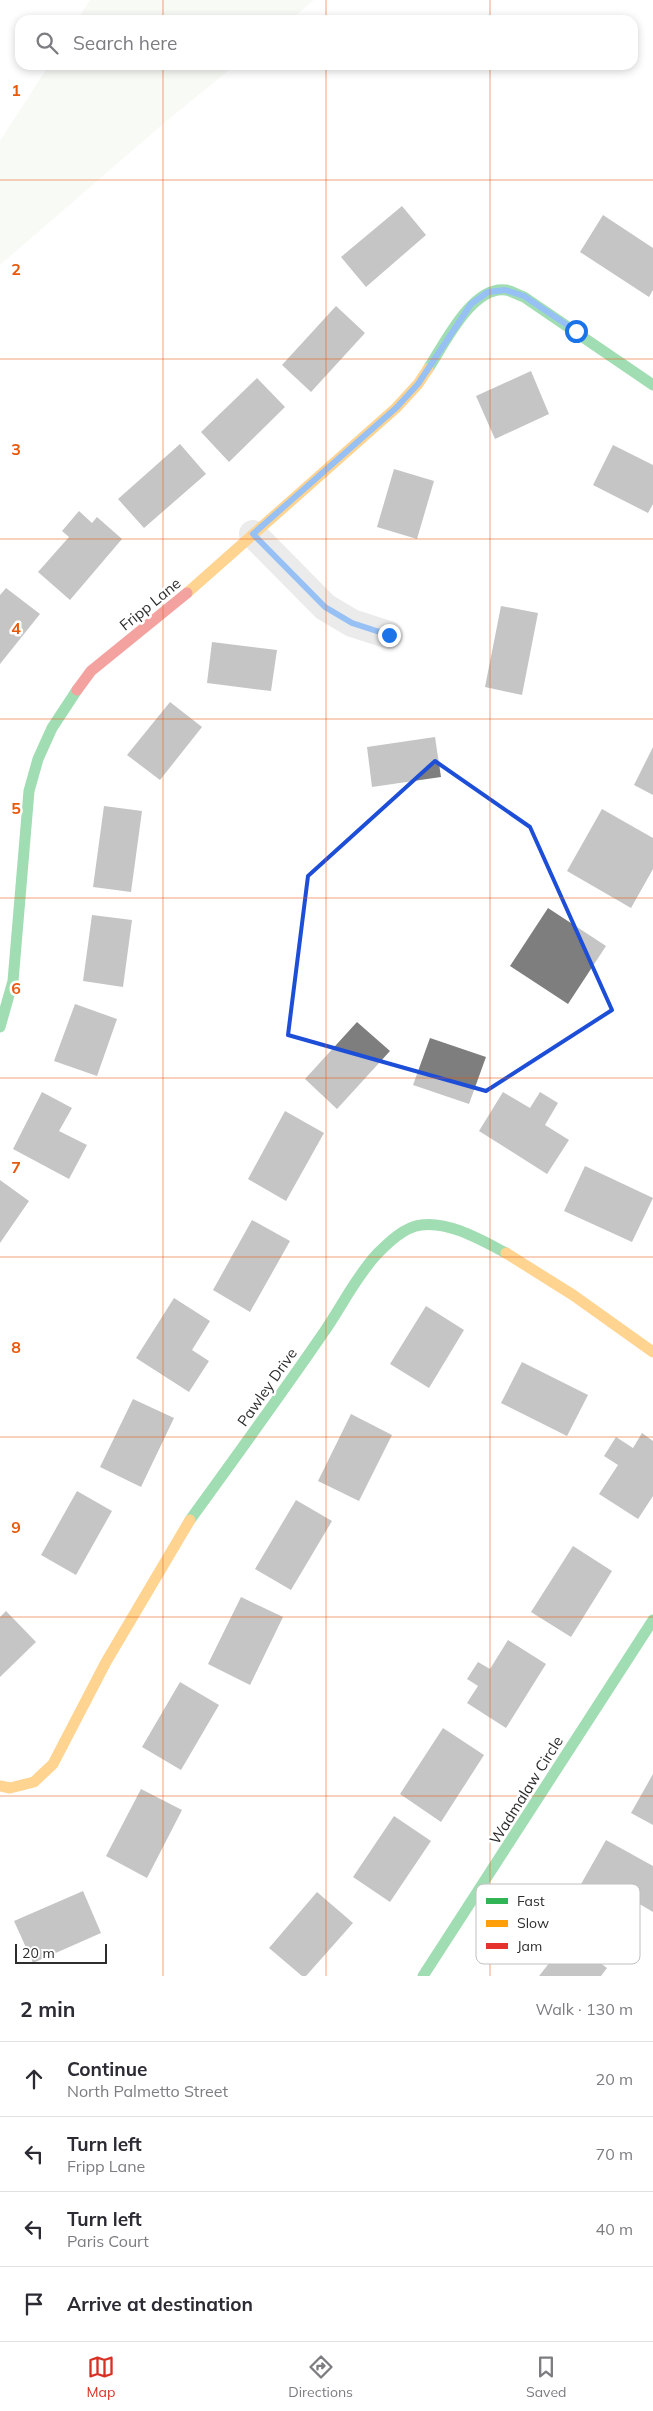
<!DOCTYPE html>
<html lang="en">
<head>
<meta charset="utf-8">
<style>
  body { margin:0; font-family:Mulish,sans-serif; background:#f2f2f3; color:#2b2b33 }
  .scale { position:absolute; left:15px; bottom:12px; width:92px; box-sizing:border-box; padding-left:5px; border:2px solid #2d2d2d; border-top:0; font-size:14px; line-height:18px; white-space:nowrap; color:#2d2d2d; -webkit-text-stroke:4px #fff; paint-order:stroke }
  .stop { position:absolute; width:15px; height:15px; margin:-11px; border:4px solid #1a73e8; border-radius:50%; background:#fff }
  .stop.end { background:#1a73e8; border-color:#fff; box-shadow:0 1px 5px #0008 }
  .list { margin:0; padding:0; list-style:none }
  h2 { display:flex; justify-content:space-between; align-items:center; height:65px; margin:0; padding:0 20px; font-size:21px }
  h2 small { font-size:16px; font-weight:400; color:#7c7c81 }
  .list li { display:grid; grid-template-columns:32px 1fr auto; gap:15px; align-items:center; box-sizing:border-box; height:75px; padding:0 20px; border-top:1px solid #e1e1e2 }
  .list b { display:block; font-size:19px; white-space:nowrap }
  .list p { margin:0; font-size:16px; white-space:nowrap; color:#7c7c81 }
  .list em { font-size:16px; font-style:normal; color:#7c7c81 }
  .icon { flex:none; width:28px; height:28px; fill:none; stroke:currentColor; stroke-width:2; stroke-linecap:round; stroke-linejoin:round }
  .map { position:relative; flex:none; width:653px; height:1976px; overflow:hidden }
  .search { position:absolute; background:#fff; box-shadow:0 2px 8px #0003; left:15px; right:15px; top:15px; height:55px; display:flex; align-items:center; gap:12px; box-sizing:border-box; padding:0 18px; border-radius:15px; color:#7c7c81; font-size:19px }
  .sheet { height:365px; background:#fff }
  nav { display:flex; justify-content:space-around; align-items:center; box-sizing:border-box; height:70px; border-top:1px solid #e1e1e2; background:#fff; font-size:14px; color:#7c7c81 }
  nav a { display:grid; justify-items:center; gap:2px }
  nav .on { color:#d93025 }
  .map>svg:first-child { display:block }
  .green { fill:#eff4ea }
  .building { fill:#7e7e7e }
  .lines { fill:none; stroke-linecap:round; stroke-linejoin:round }
  .street { stroke:#d2d2d2; stroke-width:28 }
  .fast { stroke:#30b455; stroke-width:11 }
  .slow { stroke:#ff9f0a; stroke-width:11 }
  .jam { stroke:#e5322d; stroke-width:11 }
  .route { stroke:#1a73e8; stroke-width:6 }
  .marked { fill:none; stroke:#1d4ed8; stroke-width:4; stroke-linejoin:round }
  .grid { fill:none; stroke:#e8590c; stroke-width:1; stroke-opacity:0.55 }
  .labels { text-anchor:middle; dominant-baseline:central; stroke-width:5; stroke-linejoin:round; paint-order:stroke }
  .street-label { font-size:15px; fill:#2d2d2d; stroke:#fff }
  .key { fill:#fff; stroke:#c0c0c0; stroke-width:1 }
  .key-label { font-size:14px; fill:#2d2d2d }
  .grid-label { font-size:16px; text-anchor:middle; font-weight:bold; fill:#e8590c; stroke:#fff; stroke-width:5; stroke-linejoin:round; paint-order:stroke }
</style>
</head>
<body>
<div class="map">
<svg width="653" height="1976" viewBox="0 0 653 1976">
  <rect width="100%" height="100%" fill="#fff"/>
  <path class="green" d="M90 0H314L290 20H77Z
    M49 65H235L163 124 0 265V141Z"/>
  <path class="building" d="M402 206 426 235 366 287 341 257Z
    M603 215 653 248V290L649 297 580 252Z
    M336 306 365 333 311 392 282 365Z
    M531 371 549 414 495 439 476 396Z
    M257 378 285 407 229 462 201 432Z
    M180 444 206 474 144 528 118 499Z
    M613 445 653 465V504L648 513 593 485Z
    M394 469 434 481 417 539 377 527Z
    M79 511 92 523 97 517 122 539 70 600 38 572 69 537 62 531Z
    M6 588 40 614 0 664V595Z
    M501 606 538 613 522 695 485 687Z
    M212 642 277 650 271 691 207 683Z
    M170 702 202 727 160 780 127 755Z
    M435 737 441 777 372 787 367 747Z
    M653 747V795L634 785Z
    M104 806 142 811 131 892 93 887Z
    M602 809 653 838V869L631 908 567 871Z
    M548 908 606 946 568 1004 510 966Z
    M92 915 132 920 123 987 83 981Z
    M75 1004 117 1019 97 1076 54 1061Z
    M357 1022 390 1051 337 1109 305 1079Z
    M430 1038 486 1057 469 1104 413 1085Z
    M42 1092 72 1108 59 1131 87 1145 69 1179 13 1149Z
    M503 1092 530 1108 540 1092 558 1103 545 1125 569 1140 547 1174 479 1131Z
    M285 1111 324 1133 286 1201 248 1179Z
    M585 1166 653 1198 632 1242 564 1211Z
    M0 1180 29 1201 0 1243Z
    M252 1220 290 1241 250 1312 213 1290Z
    M174 1298 210 1321 192 1350 209 1361 189 1392 136 1358Z
    M426 1306 464 1330 429 1388 390 1364Z
    M522 1362 588 1395 567 1436 501 1403Z
    M133 1399 174 1418 141 1487 100 1467Z
    M351 1414 392 1435 359 1501 318 1481Z
    M642 1433 653 1441V1496L638 1519 599 1494 618 1465 604 1456 616 1437 633 1448Z
    M77 1491 112 1511 76 1575 41 1555Z
    M296 1500 332 1521 291 1590 255 1569Z
    M573 1546 612 1571 571 1637 531 1612Z
    M241 1597 283 1617 250 1685 208 1664Z
    M6 1611 36 1642 0 1677V1617Z
    M508 1640 546 1664 506 1728 467 1703 478 1686 467 1679 478 1662 490 1669Z
    M180 1682 219 1705 181 1770 142 1747Z
    M443 1728 484 1755 441 1822 400 1794Z
    M653 1774V1825L631 1813Z
    M141 1789 182 1810 147 1878 106 1856Z
    M394 1816 431 1841 390 1902 353 1877Z
    M606 1840 653 1866V1912L626 1896 612 1922 572 1900Z
    M83 1891 101 1933 33 1963 14 1921Z
    M317 1892 353 1923 306 1976H302L269 1948Z
    M553 1928 607 1968 601 1976H539L554 1957 540 1946Z"/>
  <g class="lines">
    <path class="street" d="M253 534 325 607 352 623 389 635"/>
    <path class="fast" d="M428 369C444 345 472 285 506 290 512 291 518 295 524 297L653 385
      M0 1027 13 981 29 791 38 759 52 728 77 690
      M190 1520C235 1458 280 1396 324 1332 342 1306 355 1278 377 1254 388 1243 404 1227 421 1225 449 1221 481 1240 506 1253
      M423 1976 653 1620"/>
    <path class="slow" d="M187 593 396 408 418 384 428 369
      M506 1253 573 1295 653 1352
      M0 1786 10 1788 34 1782 53 1764 106 1662 190 1520"/>
    <path class="jam" d="M77 690 91 671 187 593"/>
  </g>
  <g class="lines">
    <path class="route" d="M389 635 352 623 325 607 253 534 396 408 418 384 471 304 488 292 505 290 524 296 576 331"/>
  </g>
  <path d="M0 0H653V1976H0ZM435 761 530 827 612 1010 486 1091 288 1035 308 876Z" fill="#fff" fill-opacity=".55" fill-rule="evenodd"/>
  <path class="marked" d="M435 761 530 827 612 1010 486 1091 288 1035 308 876Z"/>
  <path class="grid" d="M163 0V20M326 0V20M490 0V20M163 65V1976M326 65V1976M490 65V1976M0 180H653M0 359H653M0 539H653M0 719H653M0 898H653M0 1078H653M0 1257H653M0 1437H653M0 1617H653M0 1796H653"/>
  <g class="labels">
    <g class="street-label">
      <text transform="translate(150 604) rotate(-39)">Fripp Lane</text>
      <text transform="translate(267 1387) rotate(-55)">Pawley Drive</text>
      <text transform="translate(526 1790) rotate(-58)">Wadmalaw Circle</text>
    </g>
  </g>
  <rect x="476" y="1884" width="164" height="80" rx="8" class="key"/>
  <rect x="486" y="1898" width="22" height="6" fill="#30b455"/>
  <rect x="486" y="1920" width="22" height="7" fill="#ff9f0a"/>
  <rect x="486" y="1943" width="22" height="6" fill="#e5322d"/>
  <g class="key-label">
    <text x="517" y="1906">Fast</text>
    <text x="517" y="1928">Slow</text>
    <text x="517" y="1951">Jam</text>
  </g>
  <g class="grid-label">
    <text x="16" y="96">1</text>
    <text x="16" y="275">2</text>
    <text x="16" y="455">3</text>
    <text x="16" y="634">4</text>
    <text x="16" y="814">5</text>
    <text x="16" y="994">6</text>
    <text x="16" y="1173">7</text>
    <text x="16" y="1353">8</text>
    <text x="16" y="1533">9</text>
  </g>
</svg>
<div class="scale">20 m</div>
<div class="stop" style="left:576px;top:331px"></div>
<div class="stop end" style="left:389px;top:635px"></div>
<div class="search"><svg class="icon" aria-label="search" viewBox="0 0 24 24"><circle cx="10" cy="10" r="6"/><path d="M15 15l6 6"/></svg>Search here</div>
</div>
<section class="sheet">
<h2>2 min<small>Walk · 130 m</small></h2>
<ul class="list">
<li><svg class="icon" aria-label="ahead" viewBox="0 0 24 24"><path d="M12 20V5M6 11l6-6 6 6"/></svg><div><b>Continue</b><p>North Palmetto Street</p></div><em>20 m</em></li>
<li><svg class="icon" aria-label="left" viewBox="0 0 24 24"><path d="M17 20v-9H6M10 6l-5 5 5 5"/></svg><div><b>Turn left</b><p>Fripp Lane</p></div><em>70 m</em></li>
<li><svg class="icon" aria-label="left" viewBox="0 0 24 24"><path d="M17 20v-9H6M10 6l-5 5 5 5"/></svg><div><b>Turn left</b><p>Paris Court</p></div><em>40 m</em></li>
<li><svg class="icon" aria-label="arrive" viewBox="0 0 24 24"><path d="M6 21V4h12l-3 4 3 4H6"/></svg><div><b>Arrive at destination</b></div></li>
</ul>
</section>
<nav>
<a class="on"><svg class="icon" aria-label="map" viewBox="0 0 24 24"><path d="M3 6l6-2 6 2 6-2v14l-6 2-6-2-6 2zM9 4v14M15 6v14"/></svg>Map</a>
<a><svg class="icon" aria-label="directions" viewBox="0 0 24 24"><path d="M12 3l9 9-9 9-9-9zM9 14v-3h6M13 9l2 2-2 2"/></svg>Directions</a>
<a><svg class="icon" aria-label="saved" viewBox="0 0 24 24"><path d="M7 4h10v16l-5-4-5 4z"/></svg>Saved</a>
</nav>
</body>
</html>
